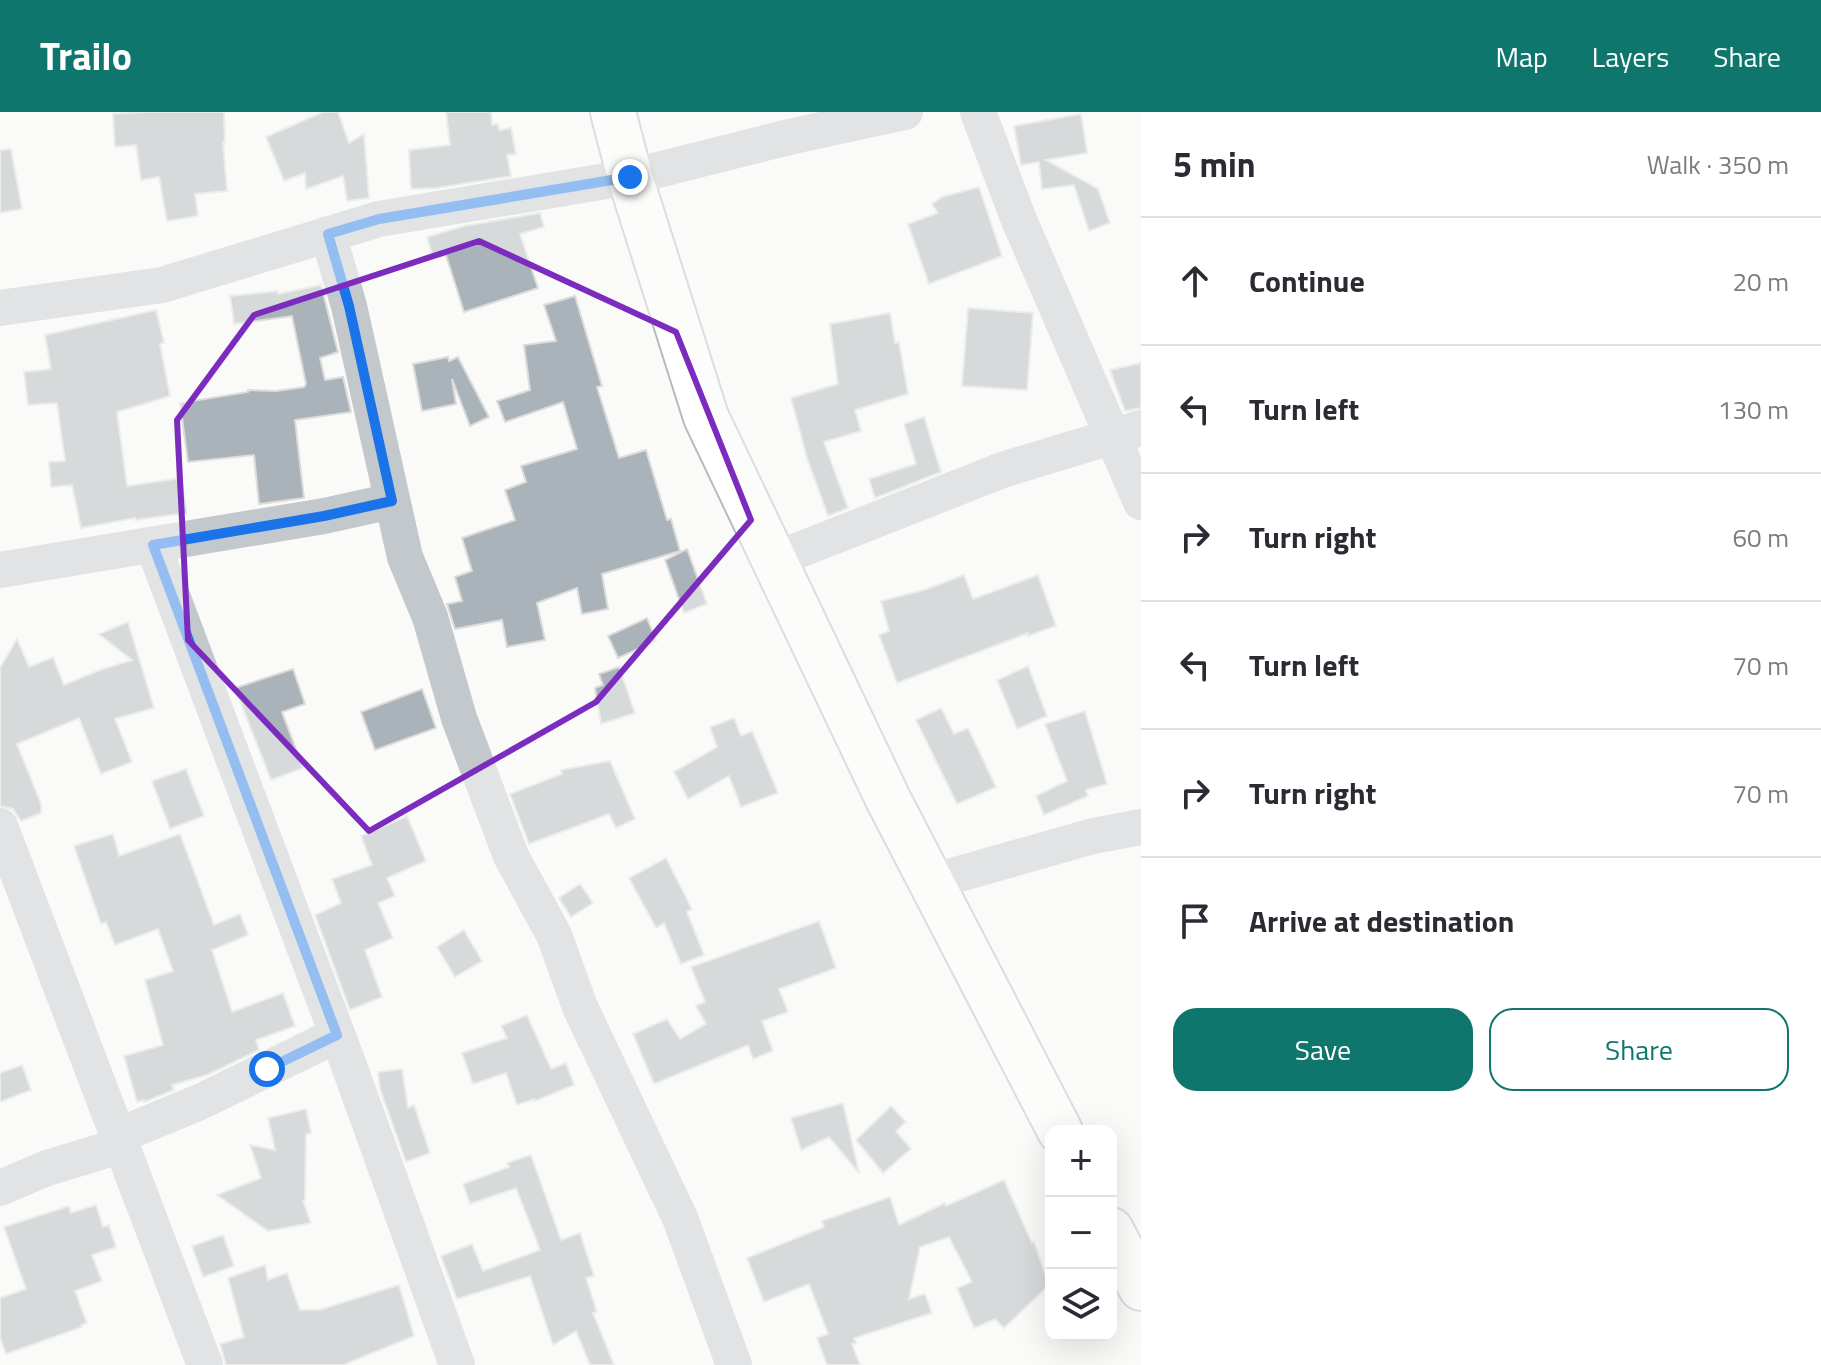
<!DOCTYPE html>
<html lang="en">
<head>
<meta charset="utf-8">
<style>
  body { margin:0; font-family:"Titillium Web",sans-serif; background:#f2f2f3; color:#2b2b33 }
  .controls { position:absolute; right:24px; bottom:24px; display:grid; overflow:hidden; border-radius:16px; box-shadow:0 8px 32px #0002 }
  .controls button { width:72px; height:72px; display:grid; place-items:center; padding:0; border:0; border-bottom:2px solid #e1e1e2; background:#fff; color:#2b2b33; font:40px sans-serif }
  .stop { position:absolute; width:24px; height:24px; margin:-18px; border:6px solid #1a73e8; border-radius:50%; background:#fff }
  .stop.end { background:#1a73e8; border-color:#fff; box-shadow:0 2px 8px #0008 }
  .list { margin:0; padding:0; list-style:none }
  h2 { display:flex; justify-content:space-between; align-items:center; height:104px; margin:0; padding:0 32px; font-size:34px }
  h2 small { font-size:26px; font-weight:400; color:#7c7c81 }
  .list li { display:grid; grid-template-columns:52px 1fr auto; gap:24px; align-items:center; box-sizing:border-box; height:128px; padding:0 32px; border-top:2px solid #e1e1e2 }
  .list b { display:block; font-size:30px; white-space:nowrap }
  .list em { font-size:26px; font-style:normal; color:#7c7c81 }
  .actions { display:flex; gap:16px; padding:24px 32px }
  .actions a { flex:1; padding:18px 0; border:2px solid #0f766e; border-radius:24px; text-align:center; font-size:28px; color:#0f766e }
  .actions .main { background:#0f766e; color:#fff }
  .icon { flex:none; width:44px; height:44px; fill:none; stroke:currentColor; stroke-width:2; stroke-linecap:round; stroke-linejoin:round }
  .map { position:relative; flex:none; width:1141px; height:1253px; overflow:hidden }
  header { display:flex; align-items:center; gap:48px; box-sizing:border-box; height:112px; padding:0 40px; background:#0f766e; color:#fff }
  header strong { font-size:38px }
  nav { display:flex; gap:44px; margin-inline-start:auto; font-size:28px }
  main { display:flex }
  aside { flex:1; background:#fff }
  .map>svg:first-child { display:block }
  .building { fill:#aab3b9; stroke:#dcdcda; stroke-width:2 }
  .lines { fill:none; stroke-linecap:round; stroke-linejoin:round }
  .major-casing { stroke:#b5babe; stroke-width:48 }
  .minor { stroke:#c3c8cc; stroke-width:36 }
  .major { stroke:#fff; stroke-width:44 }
  .route { stroke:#1a73e8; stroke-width:10 }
  .marked { fill:none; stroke:#7b2cbf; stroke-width:6; stroke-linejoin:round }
</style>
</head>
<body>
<header>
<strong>Trailo</strong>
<nav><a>Map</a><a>Layers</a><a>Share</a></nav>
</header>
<main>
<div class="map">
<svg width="1141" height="1253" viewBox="0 0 1141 1253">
  <rect width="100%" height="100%" fill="#fafaf8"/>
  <path class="building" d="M143 0H224L225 30H223L227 79 195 82 198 104 167 109 159 65 141 68 136 33 115 35 113 2Z
    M323 0H338L349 31 364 22 369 86 347 89 343 64 306 77 305 61 284 69 266 25Z
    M446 0H491L492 13 498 12 499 18 511 16 516 42 507 43 511 64 436 76 411 77 409 38 450 33Z
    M1081 2 1087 41 1046 48 1098 77 1110 111 1089 119 1074 73 1042 77 1039 50 1021 53 1014 14Z
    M11 37 22 97 0 101V38Z
    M979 75 1002 144 929 172 908 112 938 101 932 92 942 85Z
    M540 101 544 115 520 122 538 176 464 200 446 143 433 146 427 125 464 114Z
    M321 173 338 240 320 246 325 268 343 265 351 300 295 308 304 386 259 392 254 343 188 350 180 291 248 280V278L276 279 304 275 306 272 292 204 234 212 230 184 278 179V182Z
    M575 184 602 274 597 275 619 346 646 338 667 408 671 407 680 439 602 462 608 497 582 502 577 476 537 491 545 528 507 535 502 508 455 517 447 492 462 489 455 465 472 459 462 426 515 408 505 378 526 370 521 354 577 337 563 290 505 310 497 289 530 278 524 233 556 229 544 193Z
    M968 196 1033 201 1027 278 962 274Z
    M156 198 164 231 160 232 170 284 117 300 127 374 181 366 186 401 135 408V406L81 416 72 373 51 375 49 350 65 349 57 291 28 293 24 260 51 257 45 223Z
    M890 201 895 231 899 230 908 282 855 298 861 319 824 330 848 396 828 404 807 346 791 286 838 272 830 212Z
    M448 245 449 249 458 245 489 305 470 314 452 267 456 292 422 299 413 252Z
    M1141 251V296L1125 299 1110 258Z
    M924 305 941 360 875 386 869 367 916 352 904 312Z
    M687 437 707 492 684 501 665 448Z
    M964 463 973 487 1038 463 1056 514 1028 524V521L897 571 879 523 889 519 881 489 924 478Z
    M647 506 656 529 618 546 608 524Z
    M128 510 154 596 115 607 132 650 101 662 79 606 17 632 41 692V701L21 709 13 697 0 694V556L17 527 29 555 53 545 64 573 100 558 132 548 99 522Z
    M1028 554 1047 604 1017 617 997 568Z
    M619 555 635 601 601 612 595 576 603 573 599 562Z
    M293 557 305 592 282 600 303 656 271 668 235 576Z
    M422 577 436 616 375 638 361 600Z
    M941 596 954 622 968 616 996 675 957 692 916 608Z
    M1085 599 1107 672 1086 678 1088 684 1044 703 1036 684 1067 669 1045 612Z
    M734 606 741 624 752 619 778 681 741 695 729 664 688 687 674 660 717 635 710 615Z
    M610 649 635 707 616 716 609 702 529 732 510 682 562 662 561 658Z
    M186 657 204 704 170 717 152 669Z
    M407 704 426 749 387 766 395 784 378 791 393 826 365 838 382 885 350 898 315 803 341 791 332 767 372 753 361 724Z
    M113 722 119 744 180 722 214 813 240 802 248 823 212 838 232 900 283 881 295 914 256 928 259 938 207 963 172 973 174 978 144 990V988L137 990 124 944 163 933 145 868 173 859 158 817 115 833 106 810 101 812 74 734Z
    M666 746 692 797 687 800 704 843 681 852 664 811 656 816 629 766Z
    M580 772 593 791 571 805 559 786Z
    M819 809 836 856 779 877 788 900 762 909 773 939 753 947 748 933 654 972 633 922 667 907 680 927 706 912 696 894 705 890 691 855Z
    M464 818 482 849 455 865 437 835Z
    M527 903 551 957 566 951 574 973 535 989 534 987 517 993 506 961 473 972 462 941 507 926 501 914Z
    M22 953 31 978 0 990V961Z
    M402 957 408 996 414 993 430 1041 406 1050 380 977 378 960Z
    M843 991 859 1061 829 1025 801 1038 791 1006Z
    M891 994 906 1010 896 1019 911 1037 883 1061 856 1028Z
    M306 997 311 1021 306 1022 305 1088 303 1089 311 1111 268 1119 217 1083 261 1066 250 1033 275 1038 268 1006Z
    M531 1043 561 1128 580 1121 594 1164 586 1166 597 1200 593 1201 614 1253H590L576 1219 553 1233 530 1164 457 1187 441 1144 472 1132 483 1159 540 1138 516 1076 470 1092 463 1072 509 1055 507 1051Z
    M1004 1068 1032 1131 1034 1130 1049 1173 1004 1216 995 1207 974 1216 957 1176 972 1170 949 1125 920 1135 909 1187 925 1182 932 1201 854 1226 856 1231 852 1232 860 1253H827L817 1226 828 1222 809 1172 764 1190 747 1146 824 1115 822 1109 890 1085 899 1113 945 1091 946 1094Z
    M96 1093 103 1115 109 1113 116 1135 92 1143 102 1169 75 1179 87 1211 81 1213 82 1215 6 1242 0 1226V1186L26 1177 4 1115 69 1094 71 1101Z
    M223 1123 234 1154 203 1165 192 1134Z
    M265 1153 268 1168 287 1161 300 1198H319L399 1173 414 1224 343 1253H226L220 1232 244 1225 228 1166Z"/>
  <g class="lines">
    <defs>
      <path id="major" d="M613 0 630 65 706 305 888 687 1060 1019
        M1111 1118 1141 1176"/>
    </defs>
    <use href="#major" class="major-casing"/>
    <path class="minor" d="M978 0 1019 108 1141 390
      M328 122 349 194 405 445 430 505 459 606 511 744 554 823 580 895 680 1106 734 1253
      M0 196 162 173 379 107 630 65 789 25 905 0
      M153 433 348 951 457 1253
      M774 448 1005 357 1141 316
      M0 458 324 404 392 389
      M0 714 205 1253
      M931 770 1093 724 1141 715
      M120 1023 202 989 337 923
      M0 1076 47 1056 123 1033"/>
    <use href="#major" class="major"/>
  </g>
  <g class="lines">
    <path class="route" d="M267 957 337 923 153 433 324 404 392 389 349 194 328 122 379 107 630 65"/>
  </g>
  <path d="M0 0H1141V1253H0ZM479 129 676 220 751 408 596 590 369 719 188 528 177 308 254 203Z" fill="#fafaf8" fill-opacity=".55" fill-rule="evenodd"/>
  <path class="marked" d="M479 129 676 220 751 408 596 590 369 719 188 528 177 308 254 203Z"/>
</svg>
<div class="controls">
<button>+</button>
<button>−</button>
<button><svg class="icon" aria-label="layers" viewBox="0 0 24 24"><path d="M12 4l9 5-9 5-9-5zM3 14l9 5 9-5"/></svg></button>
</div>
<div class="stop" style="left:267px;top:957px"></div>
<div class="stop end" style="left:630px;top:65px"></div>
</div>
<aside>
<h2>5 min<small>Walk · 350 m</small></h2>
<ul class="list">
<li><svg class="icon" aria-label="ahead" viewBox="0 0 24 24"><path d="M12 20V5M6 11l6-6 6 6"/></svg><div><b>Continue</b></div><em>20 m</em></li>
<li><svg class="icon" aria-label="left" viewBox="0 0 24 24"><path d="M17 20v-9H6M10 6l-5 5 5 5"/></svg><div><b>Turn left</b></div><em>130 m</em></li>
<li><svg class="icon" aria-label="right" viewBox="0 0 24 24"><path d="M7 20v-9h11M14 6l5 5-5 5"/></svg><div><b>Turn right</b></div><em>60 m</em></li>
<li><svg class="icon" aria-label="left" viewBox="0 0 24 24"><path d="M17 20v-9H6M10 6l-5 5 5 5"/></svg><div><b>Turn left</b></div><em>70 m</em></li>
<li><svg class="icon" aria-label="right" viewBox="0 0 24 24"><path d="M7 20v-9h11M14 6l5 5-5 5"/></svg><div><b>Turn right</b></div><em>70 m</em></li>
<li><svg class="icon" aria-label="arrive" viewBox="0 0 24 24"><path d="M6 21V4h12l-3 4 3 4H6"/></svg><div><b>Arrive at destination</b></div></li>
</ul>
<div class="actions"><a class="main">Save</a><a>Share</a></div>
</aside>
</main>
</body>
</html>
